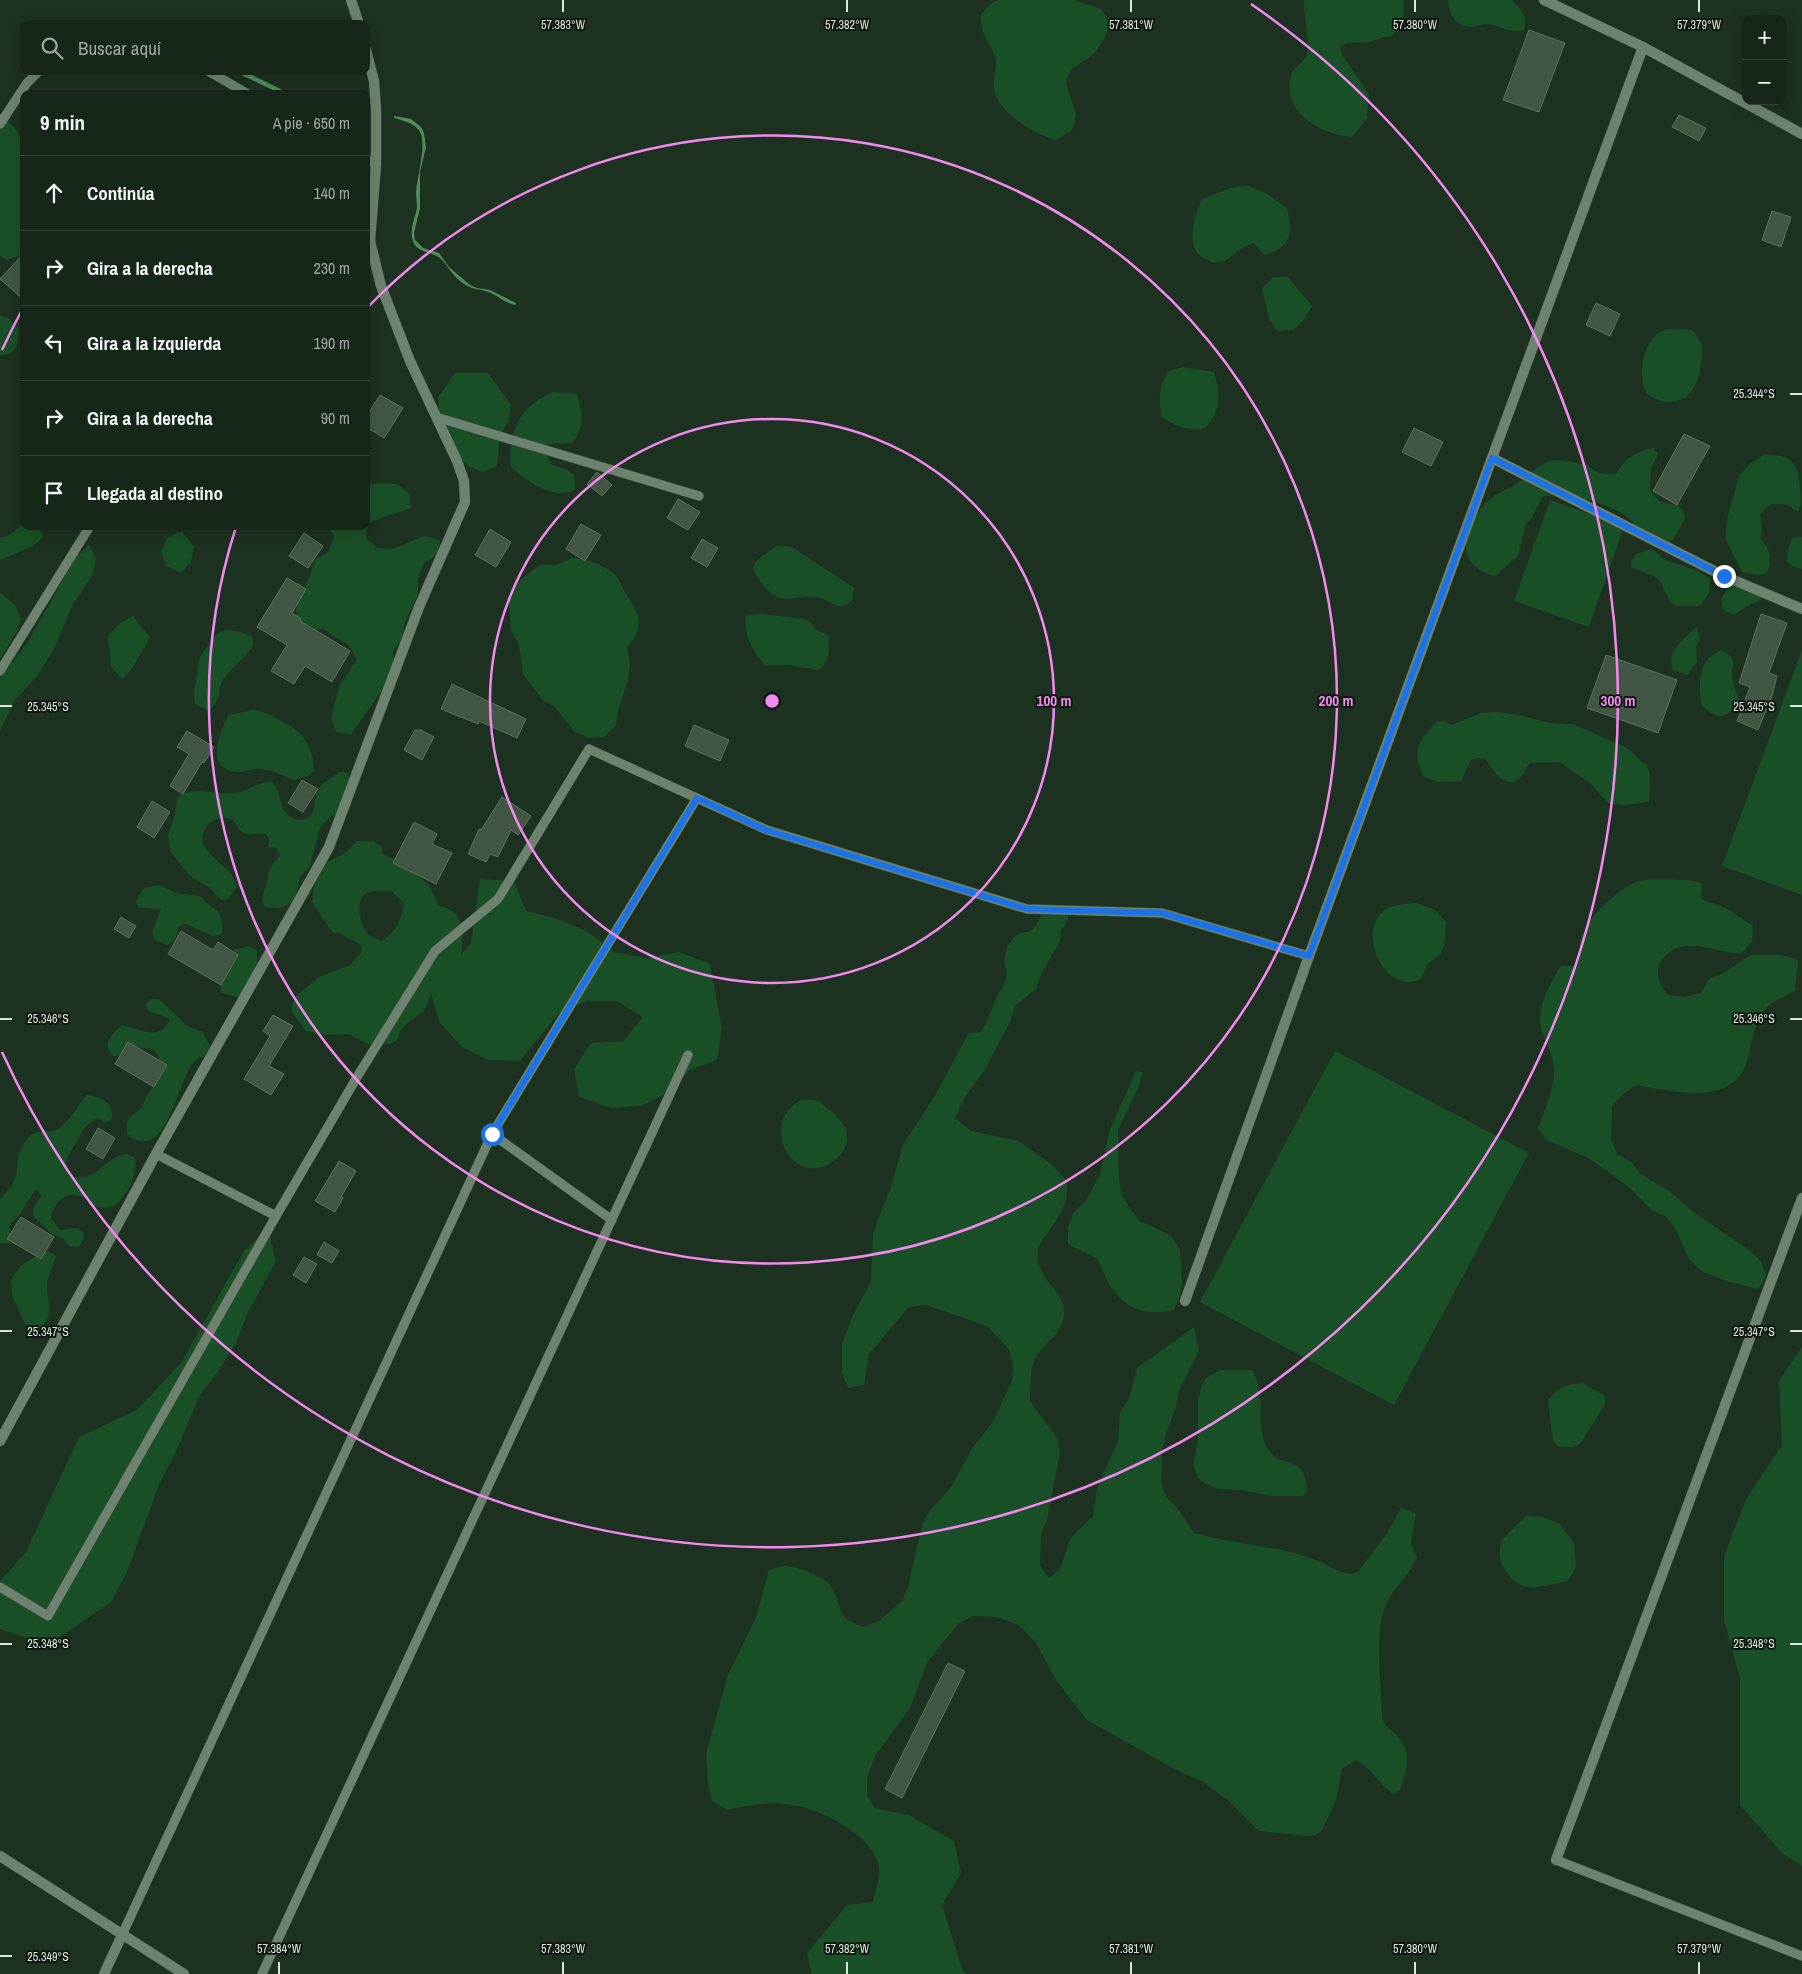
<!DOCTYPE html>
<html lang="es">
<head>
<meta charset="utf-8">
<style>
  body { margin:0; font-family:"Archivo Narrow",sans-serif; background:#233226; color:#f1f3f6 }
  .controls { position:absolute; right:15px; top:15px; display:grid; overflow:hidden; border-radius:10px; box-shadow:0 5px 20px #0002 }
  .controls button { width:45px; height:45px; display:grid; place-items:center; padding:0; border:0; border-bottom:1px solid #354338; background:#162619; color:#f1f3f6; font:25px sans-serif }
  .stop { position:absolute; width:15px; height:15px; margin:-11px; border:4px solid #1a73e8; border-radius:50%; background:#fff }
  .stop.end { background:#1a73e8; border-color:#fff; box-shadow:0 1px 5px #0008 }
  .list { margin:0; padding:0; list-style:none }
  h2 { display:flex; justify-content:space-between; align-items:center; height:65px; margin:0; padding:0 20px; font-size:21px }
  h2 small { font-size:16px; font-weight:400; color:#9ea5a2 }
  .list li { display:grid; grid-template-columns:32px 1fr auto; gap:15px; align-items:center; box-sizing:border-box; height:75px; padding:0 20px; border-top:1px solid #354338 }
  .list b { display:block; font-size:19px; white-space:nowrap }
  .list em { font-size:16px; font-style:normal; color:#9ea5a2 }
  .icon { flex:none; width:28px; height:28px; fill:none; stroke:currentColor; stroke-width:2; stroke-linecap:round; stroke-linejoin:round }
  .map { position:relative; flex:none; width:1802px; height:1974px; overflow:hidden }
  .search { position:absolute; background:#162619; box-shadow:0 5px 20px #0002; left:20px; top:20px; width:350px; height:55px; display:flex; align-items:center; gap:12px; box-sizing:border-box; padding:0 18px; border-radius:10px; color:#9ea5a2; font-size:19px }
  .panel { position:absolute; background:#162619; box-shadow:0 5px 20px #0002; left:20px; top:90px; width:350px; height:440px; border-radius:10px }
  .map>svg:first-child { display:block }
  .green { fill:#1a5027; fill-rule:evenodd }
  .water { fill:#508d5b }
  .building { fill:#415744; stroke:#5c725f }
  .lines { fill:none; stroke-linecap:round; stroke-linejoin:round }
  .service-casing { stroke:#3e4f41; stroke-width:10 }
  .minor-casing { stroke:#3e4f41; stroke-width:11 }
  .tertiary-casing { stroke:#3e4f41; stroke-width:11 }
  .service { stroke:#6d836f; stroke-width:9 }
  .minor { stroke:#6d836f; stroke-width:10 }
  .tertiary { stroke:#6d836f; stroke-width:10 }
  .route { stroke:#1a73e8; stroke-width:6 }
  .ticks { fill:none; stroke:#dbe7dc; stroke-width:2 }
  .ring { fill:none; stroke:#f489f0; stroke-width:2.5 }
  .ticks-label { font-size:12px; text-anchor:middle; fill:#dbe7dc; stroke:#0f1810; stroke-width:4; stroke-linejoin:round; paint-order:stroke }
  .centre { fill:#f489f0; stroke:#0f1810; stroke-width:2.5 }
  .ring-label { font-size:15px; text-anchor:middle; font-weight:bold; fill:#f489f0; stroke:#0f1810; stroke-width:4; stroke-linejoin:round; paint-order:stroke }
</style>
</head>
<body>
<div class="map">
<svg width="1802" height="1974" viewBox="0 0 1802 1974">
  <rect width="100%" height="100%" fill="#1e3221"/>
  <path class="green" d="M999 0H1074L1101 9 1110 22C1104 46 1094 57 1072 68L1066 82 1076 115 1072 130 1056 140C1036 135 996 112 994 88 993 78 998 67 995 57 989 38 981 39 981 14L993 2Z
    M1304 0H1403C1406 14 1401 27 1391 37H1384L1370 42 1347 43 1340 47 1342 55 1369 94 1367 118 1352 137C1321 135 1281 113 1291 75 1294 66 1305 63 1307 54 1310 37 1304 17 1304 0Z
    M1448 0H1511C1522 9 1528 16 1524 30 1507 34 1501 25 1486 24 1481 24 1476 27 1471 27 1455 27 1449 13 1448 0Z
    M0 116C14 125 21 133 24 150V254L7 260 0 256Z
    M1248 186 1264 192 1287 208C1293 234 1291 248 1264 255L1254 243C1249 245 1243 247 1239 250 1231 255 1228 262 1216 263 1213 263 1209 261 1206 259 1183 250 1195 215 1202 199L1233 187Z
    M1273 277H1288L1312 306 1304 320 1293 330 1278 331 1269 319 1262 288Z
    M0 316 8 318 19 328C18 341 18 356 0 355Z
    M1667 329 1693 330C1695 335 1701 341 1702 347 1703 351 1702 358 1701 362 1699 394 1678 414 1647 394 1636 376 1643 335 1667 329Z
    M1183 367 1214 372C1221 395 1222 411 1204 429 1186 430 1176 427 1162 417 1158 399 1159 388 1168 371Z
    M455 373H488L511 405 509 421 500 435 497 466 483 472 468 466 448 443 439 413 438 398Z
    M553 392 577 394C583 413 585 427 572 443L549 444 545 451 552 465 568 470 574 475 575 490C553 501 526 480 511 467 508 431 520 406 553 392Z
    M1653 448 1658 454 1651 468 1650 491 1660 502 1677 505 1683 510 1685 518 1674 539 1667 542 1643 541 1637 537 1632 521C1612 504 1591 500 1565 497 1556 496 1551 494 1542 497L1532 518 1526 524 1518 556 1495 576C1451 566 1464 523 1489 500 1498 492 1509 489 1519 482 1528 476 1539 464 1550 461 1562 458 1576 464 1588 465 1596 474 1604 474 1616 474 1626 458 1635 452 1653 448Z
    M1764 455C1792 454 1798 462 1800 489 1801 498 1802 504 1798 512L1786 504H1771L1760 514 1762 530 1760 538C1770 550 1774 559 1766 574L1758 575 1742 572 1725 538 1728 515 1739 476 1750 464Z
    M366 483 396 484 409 493 411 508 367 523 366 538 377 548 393 549 424 536 440 540 437 555 424 563 418 579V594L405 622 402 638 393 651V667L388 682 351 734 336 732 331 718 339 687 357 659 349 646 323 629 293 634 297 604 305 589 315 560 328 552 334 536 327 526H366Z
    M1550 500 1624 526 1589 627 1514 601Z
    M21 526H38L44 537 31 547 0 560V538L8 536Z
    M182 531 194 547 191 562 181 573 166 566 161 551 168 537Z
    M1802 537V569L1792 566 1787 561V553L1792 538Z
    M89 545 96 559 92 576 73 604 54 649 37 676 15 700 0 730V678L28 642 76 557Z
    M776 546 792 547 854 588 852 601C836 614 832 599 816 597 793 595 780 607 763 585 758 579 755 575 753 568L756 561Z
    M1651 549 1665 560 1695 570 1710 578 1709 593 1700 606H1677L1670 602 1660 581 1654 576 1632 568 1631 561 1636 554Z
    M571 558C586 559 603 564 614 574 620 579 622 588 626 594 641 616 645 626 627 648L630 663 628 680 618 710 616 725 604 737 588 738 574 731 555 707 542 699 523 674 519 644 511 631 509 601 513 586 540 565H557Z
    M1737 583 1760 592 1761 600 1747 606 1734 615C1725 613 1722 609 1721 599L1729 586Z
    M0 592 15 605 21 619 16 633 0 659Z
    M763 614 804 619 811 622 815 629 829 636C829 649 830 662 819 670L789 665H765C752 650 743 635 746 615Z
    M133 616 150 638 133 667 123 679 111 667 108 636 119 624Z
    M1697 626 1700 639 1696 646 1697 662 1687 675 1673 670C1665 649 1685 640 1697 626Z
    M226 630C283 635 236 659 223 680 216 693 224 696 209 711L195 704C194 694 194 690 196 681 200 663 195 660 209 645 215 638 216 632 226 630Z
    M1721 650C1743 662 1728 664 1733 680 1734 687 1737 693 1739 701 1726 719 1720 721 1702 706 1699 694 1698 669 1708 659 1712 655 1717 653 1721 650Z
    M1802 650V895L1722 866Z
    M252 710C264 710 271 716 281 721 303 731 313 746 314 771L308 776 293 780C282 775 273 770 260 769 252 768 245 772 237 772 204 769 220 733 228 715Z
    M1497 712 1518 715 1549 723 1573 724 1627 748 1647 766 1650 774 1649 802 1625 805 1609 804 1592 785 1560 762 1530 763C1526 767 1524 774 1521 777 1506 792 1492 770 1486 759L1478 758 1471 760 1461 781 1438 782 1424 777C1411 751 1418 742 1436 722L1444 721 1451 725 1482 713Z
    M339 772 348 773 353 796 351 804 345 809 331 816 320 828 310 866 300 877 295 901 280 908 265 907 262 901 270 868 280 855 276 848 268 847 269 839 265 833C258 833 248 837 242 832 238 830 236 823 232 820 219 811 199 827 203 842 209 861 234 867 237 887L228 899 221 900 210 888 190 876 170 851 168 835 174 818 178 796C200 785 214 796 235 793 249 791 259 781 272 782 282 793 279 804 286 813 290 817 294 820 300 820 320 819 311 797 320 787 325 781 333 777 339 772Z
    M357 841H374L381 846 383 854 390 858 405 861 415 873 428 884 439 906C466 910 463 934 461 955L471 943 480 879 514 881 526 911 558 919 588 932 614 952 646 958 679 952 710 964 722 1029 717 1060 690 1070 667 1093 641 1106 611 1108 579 1097 574 1069 591 1043 623 1041 643 1017 617 1001H587L559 1013 520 1061 489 1060 462 1047 440 1023 431 994 424 1011 405 1025 400 1031 398 1039 391 1044H369L348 1034 323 1035 306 1031 292 1012V1005L295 997 319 977 350 965 361 953V945L341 934 333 933 312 902 314 887 324 864 345 853ZM391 891 404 903C402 919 395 934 381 941 377 939 370 937 367 933 360 924 354 899 367 893 374 890 384 892 391 891Z
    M1687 880 1702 883 1701 899 1726 908 1753 926 1752 941 1741 954C1715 952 1680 934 1662 960 1653 973 1660 984 1668 995L1684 997 1701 993 1709 979 1724 973 1750 955H1782L1798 960 1795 991C1786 996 1773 1001 1766 1008 1754 1022 1752 1041 1748 1058 1734 1109 1674 1091 1636 1085L1623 1094 1612 1106 1611 1139 1617 1154 1631 1162 1641 1174 1669 1191 1695 1213 1749 1250 1761 1261 1766 1276 1758 1289 1729 1282 1701 1271 1689 1259 1676 1230 1667 1217 1652 1210 1630 1188 1590 1159 1547 1140 1538 1129C1544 1110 1555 1088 1554 1069 1553 1055 1545 1041 1541 1028 1536 1009 1551 981 1561 966H1577C1579 957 1579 945 1582 936 1588 917 1622 885 1640 881 1655 878 1673 880 1687 880Z
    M160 885 176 893 200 896 205 902 219 912 223 927 221 935 213 936 186 924 178 927C177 936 176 941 167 945L154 939 152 931 161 909 139 908 136 901 144 888Z
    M1417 903 1435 910 1446 922 1444 946 1440 954 1427 965 1421 979C1385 997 1354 930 1386 909 1394 904 1407 904 1417 903Z
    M1042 911 1068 912V920L1061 930 1060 941 1041 974 1036 989 1015 1006 1010 1022 984 1071 965 1097 955 1118 971 1131 1019 1141 1051 1164 1067 1181C1068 1206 1061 1213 1048 1233 1045 1237 1041 1241 1039 1246 1030 1278 1066 1288 1064 1314 1063 1333 1046 1342 1037 1355 1029 1368 1031 1386 1030 1401L1057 1438 1060 1453 1047 1520 1041 1534 1040 1566 1049 1578 1060 1569 1070 1539 1093 1516 1098 1485 1118 1442 1120 1412 1129 1399 1137 1368 1194 1327 1199 1351 1179 1391 1176 1407 1165 1436 1162 1452 1161 1482 1166 1497 1177 1508 1194 1533C1235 1545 1279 1545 1318 1561 1336 1568 1338 1575 1357 1573L1386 1535 1401 1508 1416 1513 1411 1544 1417 1558C1409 1575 1397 1584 1388 1600 1372 1631 1382 1684 1382 1719 1386 1728 1392 1730 1398 1737 1413 1754 1406 1771 1400 1790L1393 1794C1379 1785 1372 1768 1356 1760L1342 1769 1336 1800 1322 1830 1315 1835 1307 1836 1259 1831 1229 1801 1202 1781 1180 1772 1087 1720 1056 1680 1036 1643 1019 1625 996 1617 972 1616 958 1624 928 1661 910 1708 875 1756 867 1778V1795L875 1808 909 1815 954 1841 961 1873 942 1905 963 1972 967 1974H812L807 1953 847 1905 873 1902C875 1891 880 1879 879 1868 875 1836 821 1809 793 1805 770 1801 749 1805 727 1810L712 1801 708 1785 706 1753 728 1675 756 1617 769 1570C774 1569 780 1566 784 1566 794 1565 825 1577 830 1585 845 1608 832 1616 864 1627L879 1621 902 1601 908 1587 922 1525 929 1512 951 1487 973 1447 993 1422 1012 1380 1013 1365 1009 1349 987 1326 926 1305 909 1307 869 1354 864 1385 848 1388 842 1373V1343L854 1313 871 1282 873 1234 878 1219 890 1190 903 1145 936 1094 967 1036 969 1033 981 1032C988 1021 991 1009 997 997 999 991 1004 986 1006 980 1009 968 999 960 1010 943 1023 922 1032 945 1042 911Z
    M249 946 257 951V966L245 995 237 997 222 993C216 979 227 963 234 950Z
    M150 999H159L187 1026 203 1032 210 1046V1054C206 1056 200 1057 196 1060 176 1077 168 1168 127 1134 125 1117 131 1118 141 1108 144 1104 145 1098 148 1094 158 1081 166 1066 155 1051 148 1049 138 1045 131 1049 123 1052 121 1057 112 1056 102 1042 111 1035 122 1025 139 1029 160 1042 170 1020L164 1016 150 1012 145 1006Z
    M1335 1051 1529 1153 1394 1405 1200 1302Z
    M1136 1071 1143 1072 1138 1088 1118 1130 1119 1179 1122 1195 1130 1209 1140 1221 1170 1235 1180 1249 1182 1281 1180 1296 1174 1310C1144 1316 1125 1310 1108 1282 1104 1275 1101 1263 1096 1258 1092 1255 1074 1248 1068 1244V1228L1073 1213 1085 1202 1100 1175 1110 1129Z
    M86 1095C101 1097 114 1102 112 1119L105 1123 97 1118 85 1127 66 1160 69 1175C97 1186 102 1157 127 1154L135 1158C137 1170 133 1181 127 1191 120 1204 111 1211 96 1206 90 1205 88 1199 83 1197 67 1189 53 1203 51 1218L60 1230 77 1228 84 1233 83 1241 77 1247 69 1246 64 1239 51 1233 34 1217 33 1209 41 1196 37 1189C29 1197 26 1206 20 1214 16 1219 12 1221 9 1227L11 1235 9 1243H0V1200C4 1193 12 1188 14 1181 21 1165 13 1156 28 1138 37 1128 46 1134 56 1130 67 1125 80 1104 86 1095Z
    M801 1100C805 1100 812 1099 816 1100 820 1101 825 1107 829 1109 841 1120 852 1130 845 1148 841 1155 836 1160 829 1164 791 1186 759 1122 801 1100Z
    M268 1229 276 1261 247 1314 236 1343 219 1370 200 1395 175 1454 160 1482 127 1572 111 1602 58 1638H27L0 1629V1581L26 1552 79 1437 137 1410 181 1363 244 1251Z
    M47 1250 56 1256C53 1265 47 1278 47 1288 48 1309 55 1310 40 1329L25 1324 12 1295 11 1280 20 1266Z
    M1802 1347V1866L1782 1853 1740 1805V1678L1724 1620V1556L1746 1499 1782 1445 1779 1381Z
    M1220 1370H1253C1256 1378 1260 1387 1260 1396 1262 1416 1257 1434 1270 1452 1282 1469 1305 1453 1307 1490L1303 1496H1272L1241 1490 1218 1489 1204 1483 1198 1478 1193 1464 1198 1440V1400L1202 1385 1206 1378Z
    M1583 1383 1605 1396V1404L1581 1443 1574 1447H1559L1553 1441 1548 1401C1557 1387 1567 1384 1583 1383Z
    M1526 1516 1543 1517 1560 1524 1574 1543 1576 1567 1568 1581C1546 1585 1522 1596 1507 1573 1499 1562 1498 1553 1502 1540Z"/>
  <path class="water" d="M233 71H244L291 94H281Z
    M394 116 411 119 421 127 424 133 426 147 420 172V208L414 233 415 240 423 248 439 253 449 267 470 285 477 288 490 290 516 303 515 305C504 303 498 295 488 292 477 288 471 290 460 281 452 275 448 265 440 258 431 251 417 253 413 241 409 229 415 219 417 208 417 203 416 197 416 192 417 178 427 144 420 132 416 124 402 120 394 118Z"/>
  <path class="building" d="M1529 30 1565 43 1539 112 1503 100Z
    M1679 115 1706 128 1699 141 1672 127Z
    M1772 211 1791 217 1781 247 1762 240Z
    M24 253V300L0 279Z
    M1596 303 1620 314 1610 336 1586 325Z
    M380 395 403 408 384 438 366 427V417Z
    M1414 428 1443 442 1431 466 1402 452Z
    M1684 434 1710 446 1677 505 1653 491Z
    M597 472 612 485 602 496 587 484Z
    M678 499 700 512 688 530 667 518Z
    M581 524 601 535 585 561 566 549Z
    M490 529 511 542 496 567 475 555Z
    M304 533 323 546 308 568 289 556Z
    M702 539 718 548 707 567 691 558Z
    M287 578 306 589 292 613 301 619 300 621 350 651 332 682 305 666 294 684 271 671 287 645 257 627Z
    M1761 614 1787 623 1769 673 1777 676 1772 696 1758 730 1737 721 1750 687 1739 683Z
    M1606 655 1677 680 1658 733 1587 708Z
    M452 684 526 719 517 738 479 721 478 724 441 709Z
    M694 725 729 740 720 761 685 746Z
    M415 730H421L434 737 422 760 404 750Z
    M187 731 214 747 204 763 202 762 183 794 170 786 189 754 177 747Z
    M302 780 318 789 303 812 288 803Z
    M502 797 531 816 518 835 511 830 498 857 490 854 486 862 468 854 479 829 481 830Z
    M152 801 170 812 154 838 137 827Z
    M414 822 437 834 432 844 452 853 436 884 393 863Z
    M121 917 136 926 129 938 114 929Z
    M181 931 213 950 218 942 238 955 221 985 168 954Z
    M273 1015 293 1026 269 1066 284 1074 271 1095 244 1079 270 1036 263 1031Z
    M128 1042 167 1065 154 1087 115 1064Z
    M98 1128 115 1138 103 1159 86 1149Z
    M339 1161 356 1171 341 1197 343 1198 335 1212 315 1201Z
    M21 1217 54 1237 41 1259 7 1239Z
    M324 1242 339 1251 332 1263 317 1255Z
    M304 1257 317 1264 306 1283 293 1275Z
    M948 1663 965 1671 902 1798 885 1789Z"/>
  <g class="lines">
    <defs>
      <path id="service" d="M208 71 248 94
        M0 124 27 83 39 71
        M366 159 376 165
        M436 417 699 496
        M0 671 90 526
        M492 1134 612 1220
        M156 1154 276 1216
        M0 1587 48 1616 276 1216 357 1077 435 951 498 899 589 749 767 830 1027 909 1162 913 1309 956
        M1556 1860 1802 1956
        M122 1935 492 1134 697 798
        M262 1974 688 1055"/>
      <path id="minor" d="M351 0 359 24
        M1492 458 1724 576 1802 609
        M1185 1301 1309 956 1643 47
        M0 1441 156 1154 329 847 419 607 465 502 464 481 457 461 410 361 381 286 370 241 376 165V110L374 81 366 50
        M0 1856 184 1974
        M1556 1860 1802 1198
        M104 1974 122 1935"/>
      <path id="tertiary" d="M1544 0 1643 47 1802 134"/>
    </defs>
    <use href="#service" class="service-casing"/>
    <use href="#minor" class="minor-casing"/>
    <use href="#tertiary" class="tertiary-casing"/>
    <use href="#service" class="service"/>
    <use href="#minor" class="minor"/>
    <use href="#tertiary" class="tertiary"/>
  </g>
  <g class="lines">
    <path class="route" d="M492 1134 697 798 766 830 1027 909 1162 913 1309 956 1492 458 1724 576"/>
  </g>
  <path class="ticks" d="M563 0V12M847 0V12M1131 0V12M1415 0V12M1699 0V12M1790 394H1802M0 706H12M1790 706H1802M0 1019H12M1790 1019H1802M0 1331H12M1790 1331H1802M0 1644H12M1790 1644H1802M0 1956H12M279 1962V1974M563 1962V1974M847 1962V1974M1131 1962V1974M1415 1962V1974M1699 1962V1974"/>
  <g class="ring">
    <circle cx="772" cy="701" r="282"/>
    <path d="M366 309A564 564 0 1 1 236 527"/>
    <path d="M2 350A846 846 0 0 1 22 310M1251 4A846 846 0 1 1 2 1052"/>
  </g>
  <g class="ticks-label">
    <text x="563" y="29">57.383°W</text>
    <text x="847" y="29">57.382°W</text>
    <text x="1131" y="29">57.381°W</text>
    <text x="1415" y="29">57.380°W</text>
    <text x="1699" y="29">57.379°W</text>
    <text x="1754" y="398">25.344°S</text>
    <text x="48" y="711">25.345°S</text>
    <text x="1754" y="711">25.345°S</text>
    <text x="48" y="1023">25.346°S</text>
    <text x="1754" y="1023">25.346°S</text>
    <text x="48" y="1336">25.347°S</text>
    <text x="1754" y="1336">25.347°S</text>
    <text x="48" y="1648">25.348°S</text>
    <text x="1754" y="1648">25.348°S</text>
    <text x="279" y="1953">57.384°W</text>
    <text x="563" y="1953">57.383°W</text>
    <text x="847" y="1953">57.382°W</text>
    <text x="1131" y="1953">57.381°W</text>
    <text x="1415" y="1953">57.380°W</text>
    <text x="1699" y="1953">57.379°W</text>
    <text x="48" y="1961">25.349°S</text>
  </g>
  <circle cx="772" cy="701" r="8" class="centre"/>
  <g class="ring-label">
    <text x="1054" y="706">100 m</text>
    <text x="1336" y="706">200 m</text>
    <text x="1618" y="706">300 m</text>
  </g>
</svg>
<div class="controls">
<button>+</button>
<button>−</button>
</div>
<div class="stop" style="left:492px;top:1134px"></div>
<div class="stop end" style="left:1724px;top:576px"></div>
<div class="search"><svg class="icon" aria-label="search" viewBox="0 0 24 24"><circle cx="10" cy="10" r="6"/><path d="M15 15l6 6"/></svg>Buscar aquí</div>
<section class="panel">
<h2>9 min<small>A pie · 650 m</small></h2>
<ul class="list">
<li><svg class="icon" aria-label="ahead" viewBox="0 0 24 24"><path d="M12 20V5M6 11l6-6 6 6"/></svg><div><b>Continúa</b></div><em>140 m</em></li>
<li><svg class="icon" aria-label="right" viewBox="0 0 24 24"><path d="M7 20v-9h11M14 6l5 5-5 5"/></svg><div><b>Gira a la derecha</b></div><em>230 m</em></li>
<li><svg class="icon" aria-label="left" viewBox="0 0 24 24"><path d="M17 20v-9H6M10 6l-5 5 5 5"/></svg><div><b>Gira a la izquierda</b></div><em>190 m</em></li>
<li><svg class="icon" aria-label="right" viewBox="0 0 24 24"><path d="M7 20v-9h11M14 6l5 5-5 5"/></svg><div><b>Gira a la derecha</b></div><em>90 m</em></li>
<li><svg class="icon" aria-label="arrive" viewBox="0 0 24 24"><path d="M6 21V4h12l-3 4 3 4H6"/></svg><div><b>Llegada al destino</b></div></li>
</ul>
</section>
</div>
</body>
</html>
